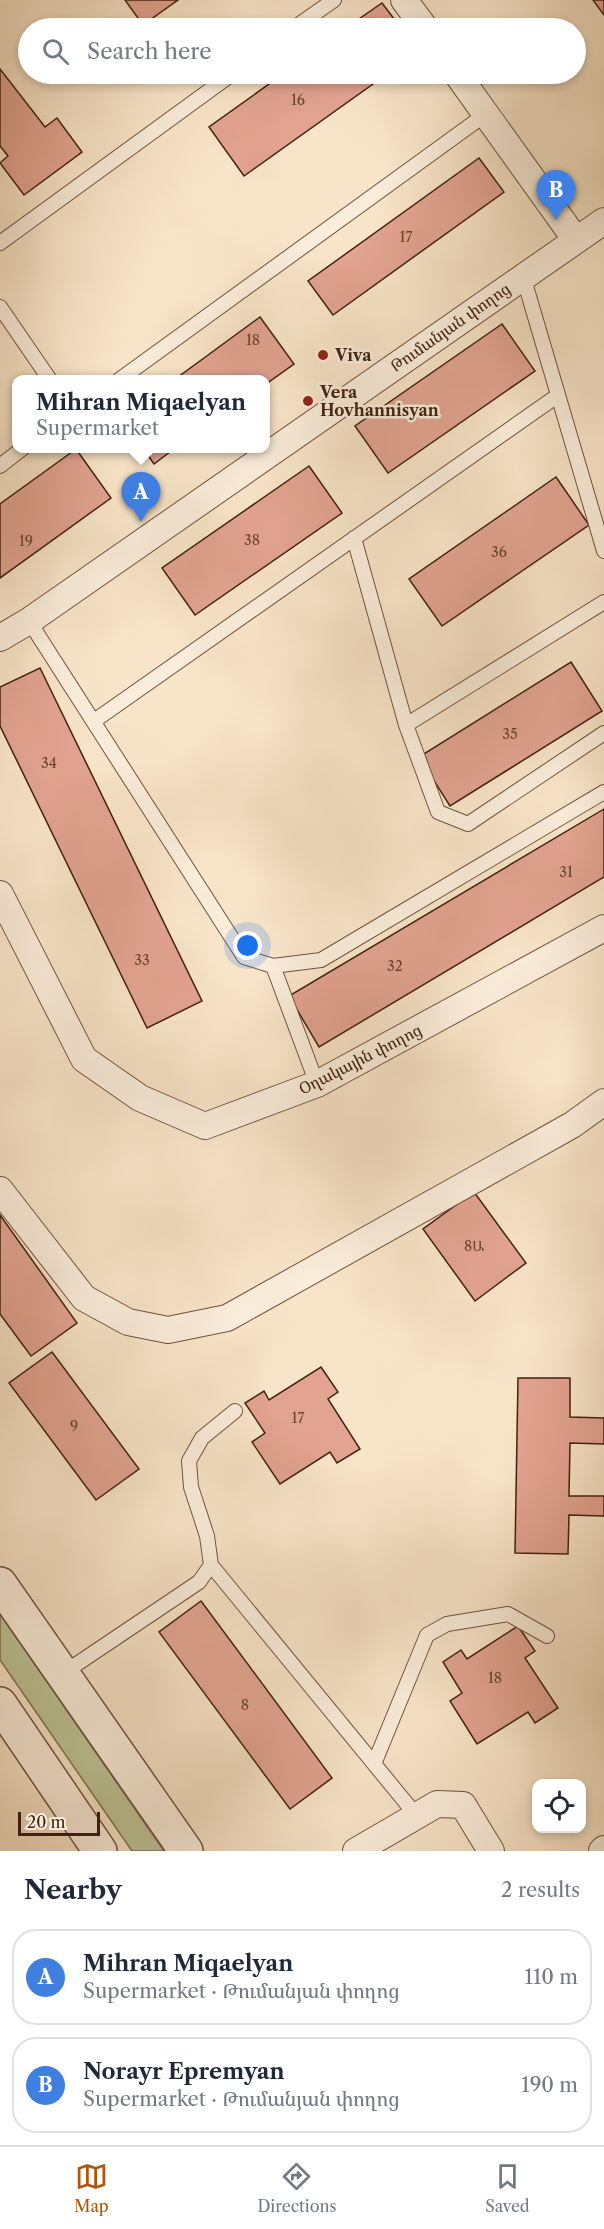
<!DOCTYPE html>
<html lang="en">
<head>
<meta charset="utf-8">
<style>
  body { margin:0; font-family:"Libre Caslon Text","Noto Serif Armenian",serif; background:#f6f6f7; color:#1f2937 }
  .controls { position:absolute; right:18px; bottom:18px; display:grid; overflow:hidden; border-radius:12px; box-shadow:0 3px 9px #0003 }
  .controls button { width:54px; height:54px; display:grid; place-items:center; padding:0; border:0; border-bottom:2px solid #e0e1e3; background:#fff; color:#1f2937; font:30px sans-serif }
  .scale { position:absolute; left:18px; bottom:15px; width:82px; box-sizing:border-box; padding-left:6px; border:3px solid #422110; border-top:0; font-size:16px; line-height:21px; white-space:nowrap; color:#422110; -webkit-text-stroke:4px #faeddb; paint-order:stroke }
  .you { position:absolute; left:248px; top:946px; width:21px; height:21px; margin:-15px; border:4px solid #fff; border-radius:50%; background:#1a73e8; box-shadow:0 0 0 9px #1a73e833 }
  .badge { display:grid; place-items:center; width:39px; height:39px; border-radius:50%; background:#b45309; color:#fff; font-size:20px; font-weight:700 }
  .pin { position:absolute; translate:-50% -50px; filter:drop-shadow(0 2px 3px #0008) }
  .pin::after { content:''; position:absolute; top:32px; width:21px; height:18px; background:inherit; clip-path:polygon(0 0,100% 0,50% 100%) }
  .popup { position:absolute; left:12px; top:375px; width:258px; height:78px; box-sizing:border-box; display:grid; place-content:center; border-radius:12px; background:#fff; filter:drop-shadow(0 2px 4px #0005); font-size:20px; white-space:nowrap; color:#747a83 }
  .popup b { font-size:22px; color:#1f2937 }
  .popup::after { content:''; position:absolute; left:50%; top:100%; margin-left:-12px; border:12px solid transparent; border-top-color:#fff }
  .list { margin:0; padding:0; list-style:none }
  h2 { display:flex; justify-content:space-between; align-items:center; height:78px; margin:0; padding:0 24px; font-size:26px }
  h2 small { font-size:20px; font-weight:400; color:#747a83 }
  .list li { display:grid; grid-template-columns:39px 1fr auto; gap:18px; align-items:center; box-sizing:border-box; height:96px; margin:0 12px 12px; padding:0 12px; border:2px solid #e0e1e3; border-radius:24px }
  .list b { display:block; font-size:22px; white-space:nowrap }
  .list p { margin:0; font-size:20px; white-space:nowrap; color:#747a83 }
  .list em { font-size:20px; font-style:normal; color:#747a83 }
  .icon { flex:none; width:33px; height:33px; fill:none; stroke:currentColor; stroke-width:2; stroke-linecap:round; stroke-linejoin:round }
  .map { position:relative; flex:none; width:604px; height:1851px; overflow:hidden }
  .search { position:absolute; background:#fff; box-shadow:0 3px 9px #0003; left:18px; right:18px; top:18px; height:66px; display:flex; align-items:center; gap:15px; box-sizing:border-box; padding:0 21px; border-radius:33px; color:#747a83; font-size:22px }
  .sheet { height:294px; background:#fff }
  nav { display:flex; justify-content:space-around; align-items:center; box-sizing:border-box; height:84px; border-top:2px solid #e0e1e3; background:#fff; font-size:16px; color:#747a83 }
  nav a { display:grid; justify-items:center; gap:3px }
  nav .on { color:#b45309 }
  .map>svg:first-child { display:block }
  .green { fill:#bdc496; stroke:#807253; stroke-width:1.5 }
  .building { fill:#e2a390; stroke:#422110; stroke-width:1.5 }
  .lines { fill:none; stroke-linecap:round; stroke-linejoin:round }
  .service-casing { stroke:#70523e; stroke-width:16 }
  .minor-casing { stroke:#70523e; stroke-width:28 }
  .tertiary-casing { stroke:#70523e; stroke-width:36 }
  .service { stroke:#faeddb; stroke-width:14 }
  .minor { stroke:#faeddb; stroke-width:26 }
  .tertiary { stroke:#faeddb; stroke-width:33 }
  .poi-dot { fill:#8f2418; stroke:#faeddb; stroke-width:2 }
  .labels { text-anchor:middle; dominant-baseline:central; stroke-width:5; stroke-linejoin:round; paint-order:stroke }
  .number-label { font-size:14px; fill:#6a4230 }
  .street-label { font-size:16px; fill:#422110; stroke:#faeddb }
  .poi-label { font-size:16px; font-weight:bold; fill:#422110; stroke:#faeddb; text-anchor:start }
</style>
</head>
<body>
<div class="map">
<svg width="604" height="1851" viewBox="0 0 604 1851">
  <rect width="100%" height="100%" fill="#f8e4c8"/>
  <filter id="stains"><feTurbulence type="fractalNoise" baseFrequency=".00333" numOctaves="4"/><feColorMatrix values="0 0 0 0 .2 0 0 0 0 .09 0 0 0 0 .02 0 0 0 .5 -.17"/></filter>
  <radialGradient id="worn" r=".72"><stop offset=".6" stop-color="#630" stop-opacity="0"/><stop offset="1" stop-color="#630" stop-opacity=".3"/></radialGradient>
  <path class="green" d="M0 1614 164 1851H132L0 1660Z"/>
  <path class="building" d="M125 0H178L143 25Z
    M593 0H604V15Z
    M382 3 401 28H346Z
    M0 69 45 127 57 118 82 152 24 195 0 163 8 156 0 146Z
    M283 74H387L244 176 209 127Z
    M479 158 504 192 333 315 308 281Z
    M260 317 294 364 266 384V380H174Z
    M502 324 535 371 388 473 355 426Z
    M143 448H175L154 464Z
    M76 449 111 498 0 578V504Z
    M309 466 342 513 195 615 162 568Z
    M556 477 589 525 442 626 409 579Z
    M571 662 602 711 450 806 419 757Z
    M40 668 202 1001 147 1028 0 726V687Z
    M604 809V877L319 1047 289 996Z
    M474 1192 526 1263 475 1301 423 1229Z
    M0 1215 77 1323 31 1356 0 1314Z
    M52 1352 139 1469 96 1500 9 1383Z
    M321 1367 338 1392 328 1399 360 1449 337 1463 330 1452 280 1484 252 1442 265 1433 245 1403 264 1391 269 1400Z
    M518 1378H570V1417L604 1418V1444L570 1443 569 1496H604V1516L569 1515 568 1554 515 1553Z
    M201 1601 332 1778 290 1809 159 1632Z
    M518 1626 535 1651 525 1658 558 1708 535 1723 528 1712 477 1744 450 1701 462 1693 443 1662 461 1650 467 1659Z"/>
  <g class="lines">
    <defs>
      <path id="service" d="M294 28 334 0
        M0 243 232 74
        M523 276 604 551
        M0 307 50 380
        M119 380 486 114
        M0 466 23 448
        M354 538 406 725 438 812 468 824 604 733
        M29 621 244 957 273 966 321 960 604 792
        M94 721 557 396
        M406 725 604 602
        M273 966 317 1084
        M211 1565 416 1815
        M62 1674 199 1582 211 1565 207 1536 191 1487 189 1461 202 1438 235 1411
        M374 1764 427 1635 447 1624 508 1614 547 1636"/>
      <path id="minor" d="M404 0 425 28
        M457 74 576 240
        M0 638 29 621 604 221
        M0 894 84 1059 140 1098 205 1126 317 1084 604 928
        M0 1190 84 1298 128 1322 168 1330 227 1318 572 1125 604 1102
        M356 1851 437 1804 463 1805 491 1851
        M602 1851 604 1849"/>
      <path id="tertiary" d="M0 1584 186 1851
        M0 1704 100 1851"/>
    </defs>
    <use href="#service" class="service-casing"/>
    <use href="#minor" class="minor-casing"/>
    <use href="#tertiary" class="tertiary-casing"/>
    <use href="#service" class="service"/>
    <use href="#minor" class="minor"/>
    <use href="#tertiary" class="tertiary"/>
  </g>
  <g class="poi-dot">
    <circle cx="323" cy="355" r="6"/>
    <circle cx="308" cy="401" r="6"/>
  </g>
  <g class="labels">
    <g class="number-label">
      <text x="298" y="100">16</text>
      <text x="406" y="237">17</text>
      <text x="253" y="340">18</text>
      <text x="252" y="540">38</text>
      <text x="26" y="541">19</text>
      <text x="499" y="552">36</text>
      <text x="510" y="734">35</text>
      <text x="49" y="763">34</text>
      <text x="566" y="872">31</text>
      <text x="142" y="960">33</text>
      <text x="395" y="966">32</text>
      <text x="474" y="1246">8Ա</text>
      <text x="298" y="1418">17</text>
      <text x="74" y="1426">9</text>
      <text x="495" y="1678">18</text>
      <text x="245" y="1705">8</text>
    </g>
    <g class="street-label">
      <text transform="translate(450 327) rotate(-35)">Թումանյան փողոց</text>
      <text transform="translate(360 1059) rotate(-27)">Օղակային փողոց</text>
    </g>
    <g class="poi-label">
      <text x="335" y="355">Viva</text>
      <text x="320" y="392">Vera<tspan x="320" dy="18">Hovhannisyan</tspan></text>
    </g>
  </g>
  <rect width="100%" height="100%" filter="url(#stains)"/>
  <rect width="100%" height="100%" fill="url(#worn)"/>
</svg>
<div class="controls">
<button><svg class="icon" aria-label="locate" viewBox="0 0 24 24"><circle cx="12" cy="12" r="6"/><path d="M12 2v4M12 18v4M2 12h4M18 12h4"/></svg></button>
</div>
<div class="scale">20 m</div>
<div class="you"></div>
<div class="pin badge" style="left:141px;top:522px;background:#3f7fe0">A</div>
<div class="popup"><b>Mihran Miqaelyan</b>Supermarket</div>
<div class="pin badge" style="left:556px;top:220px;background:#3f7fe0">B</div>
<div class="search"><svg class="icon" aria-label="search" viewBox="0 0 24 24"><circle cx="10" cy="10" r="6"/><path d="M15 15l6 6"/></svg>Search here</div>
</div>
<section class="sheet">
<h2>Nearby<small>2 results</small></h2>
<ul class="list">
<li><span class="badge" style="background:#3f7fe0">A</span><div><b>Mihran Miqaelyan</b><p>Supermarket · Թումանյան փողոց</p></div><em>110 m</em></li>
<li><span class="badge" style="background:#3f7fe0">B</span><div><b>Norayr Epremyan</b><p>Supermarket · Թումանյան փողոց</p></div><em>190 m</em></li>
</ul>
</section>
<nav>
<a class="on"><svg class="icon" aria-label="map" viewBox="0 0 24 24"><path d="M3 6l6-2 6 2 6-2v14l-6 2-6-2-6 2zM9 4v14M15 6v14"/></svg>Map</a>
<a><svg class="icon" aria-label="directions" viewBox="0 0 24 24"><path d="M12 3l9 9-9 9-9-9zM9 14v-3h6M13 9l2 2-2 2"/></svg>Directions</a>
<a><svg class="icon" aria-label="saved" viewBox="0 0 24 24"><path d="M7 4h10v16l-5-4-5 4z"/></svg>Saved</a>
</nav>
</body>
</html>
